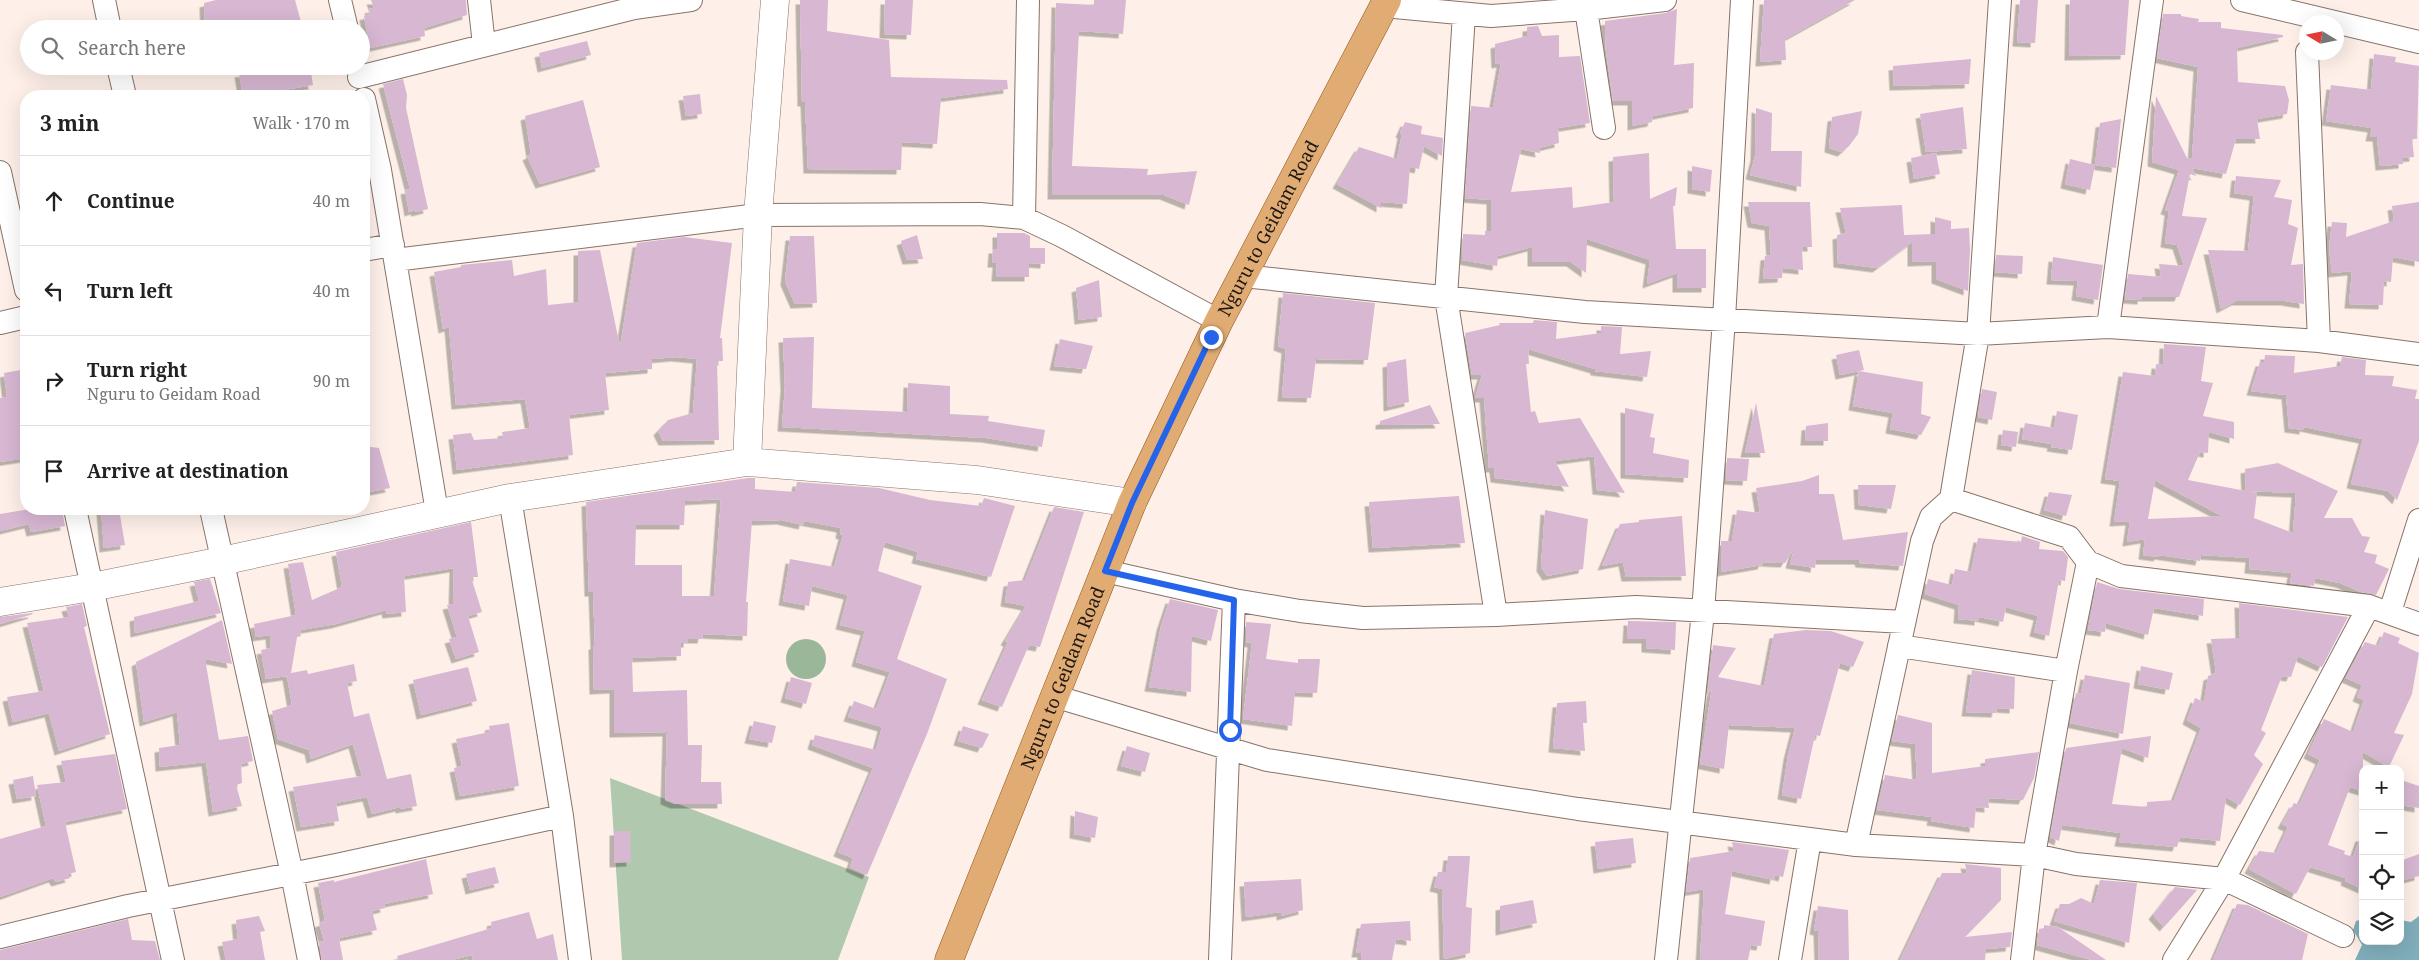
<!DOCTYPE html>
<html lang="en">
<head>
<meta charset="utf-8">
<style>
  body { margin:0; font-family:"Noto Serif",serif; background:#f6f6f6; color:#222 }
  .controls { position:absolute; right:15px; bottom:15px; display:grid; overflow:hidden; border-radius:10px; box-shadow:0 5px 20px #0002 }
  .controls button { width:45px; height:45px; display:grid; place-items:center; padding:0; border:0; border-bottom:1px solid #e0e0e0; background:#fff; color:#222; font:25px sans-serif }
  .compass { position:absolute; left:2299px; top:15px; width:45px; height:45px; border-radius:50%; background:#fff; box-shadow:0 5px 20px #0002; rotate:280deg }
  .stop { position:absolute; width:15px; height:15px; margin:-11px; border:4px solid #2563eb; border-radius:50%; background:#fff }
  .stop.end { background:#2563eb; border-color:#fff; box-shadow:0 1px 5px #0008 }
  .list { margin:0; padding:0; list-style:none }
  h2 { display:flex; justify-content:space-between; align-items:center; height:65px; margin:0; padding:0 20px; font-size:21px }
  h2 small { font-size:16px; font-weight:400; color:#767676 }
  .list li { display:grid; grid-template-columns:32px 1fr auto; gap:15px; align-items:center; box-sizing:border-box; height:90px; padding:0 20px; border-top:1px solid #e0e0e0 }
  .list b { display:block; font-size:19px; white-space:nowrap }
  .list p { margin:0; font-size:16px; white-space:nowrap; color:#767676 }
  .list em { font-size:16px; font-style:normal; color:#767676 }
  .icon { flex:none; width:28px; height:28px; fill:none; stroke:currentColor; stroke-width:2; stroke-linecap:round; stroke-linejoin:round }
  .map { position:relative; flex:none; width:2419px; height:960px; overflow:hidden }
  .search { position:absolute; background:#fff; box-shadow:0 5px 20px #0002; left:20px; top:20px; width:350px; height:55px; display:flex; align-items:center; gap:12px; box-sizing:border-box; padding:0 18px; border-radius:28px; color:#767676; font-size:19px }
  .panel { position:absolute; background:#fff; box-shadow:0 5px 20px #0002; left:20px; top:90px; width:350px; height:425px; border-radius:20px }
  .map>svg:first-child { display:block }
  .green { fill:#b0c9ae }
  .forest { fill:#9bb799 }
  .water { fill:#81aebb }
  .building { fill:#d7b7d2; fill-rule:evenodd; filter:url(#shadow) }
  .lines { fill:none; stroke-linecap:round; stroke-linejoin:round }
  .minor-casing { stroke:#877369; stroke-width:24 }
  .tertiary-casing { stroke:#877369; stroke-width:29 }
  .primary-casing { stroke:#8f5416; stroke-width:29 }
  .minor { stroke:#fff; stroke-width:22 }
  .tertiary { stroke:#fff; stroke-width:28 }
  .primary { stroke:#e0ac74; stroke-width:28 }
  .route { stroke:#2563eb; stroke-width:6 }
  .labels { text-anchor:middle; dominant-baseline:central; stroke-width:5; stroke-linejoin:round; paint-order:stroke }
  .street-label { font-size:18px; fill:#201814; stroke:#fff }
</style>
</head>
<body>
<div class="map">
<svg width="2419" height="960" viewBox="0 0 2419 960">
  <defs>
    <filter id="shadow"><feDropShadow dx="-4.5" dy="4.5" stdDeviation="0" flood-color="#0004"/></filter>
  </defs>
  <rect width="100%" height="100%" fill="#fef0e9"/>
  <path class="green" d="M610 778 869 877 838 960H622Z"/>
  <path class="forest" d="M786 659a20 20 0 1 1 40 0a20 20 0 1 1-40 0Z"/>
  <path class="water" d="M2419 916V960H2355L2362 945 2353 930 2356 921 2363 919V941H2400V920L2411 922Z"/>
  <path class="building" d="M216 0H295L303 29H205L204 3Z
    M371 0H466L467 15 424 28 425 36 370 48 364 16 370 14 369 9 374 8Z
    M800 0H828L827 31 889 40 891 77 1007 80 1008 89 941 98 937 144 902 142 901 170 808 169 805 102H802Z
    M885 0H913L911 35 884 34Z
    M1094 0H1126L1123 34 1079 31 1072 166 1148 169 1147 175 1197 171 1189 205 1164 195H1052L1056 3 1094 5Z
    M1764 0H1855L1785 39 1786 60 1760 62Z
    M2020 0H2038L2035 43 2017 42Z
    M2070 0H2129L2125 55 2069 56Z
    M1677 9 1674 65 1694 63 1693 108 1653 116 1652 122 1632 126V101H1613L1606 51 1605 21 1666 13Z
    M2163 14H2181V16L2199 19 2198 22H2221V28L2283 35V37L2237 48 2238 82 2285 86 2289 100 2287 114 2257 119 2260 139H2236L2226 174 2192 168 2196 176 2190 174 2182 216 2207 218 2179 297H2142V300L2125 299 2128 274 2161 277 2159 264 2184 266 2177 245 2165 243 2169 211 2165 210 2179 170 2152 162 2156 96 2187 158 2192 159 2198 67 2157 58Z
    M1538 26 1542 36 1559 35V57L1580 56 1590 123 1558 128 1559 143 1539 148 1540 153 1521 149 1511 192 1572 187 1573 208 1614 202 1613 157 1649 153 1650 199 1677 187 1675 206H1673L1676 249H1706V288H1677V273L1647 284 1650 260 1587 239 1586 273 1571 262H1532V247L1498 256 1497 266 1462 260 1463 234 1485 235V231H1491V200L1465 198 1471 106 1493 108 1501 63 1496 64 1495 44 1527 36V27Z
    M587 41 591 55 542 68 539 53Z
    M2374 54 2396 57 2395 62 2419 66 2417 139H2412L2414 157 2403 158V164L2380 166 2377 137H2370L2372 128 2326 121 2331 85 2371 90Z
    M1971 59 1969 84 1894 86 1893 66Z
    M281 66H310L313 85 260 94 261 96H243L239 73Z
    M403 79 407 95 406 108 428 209 416 212 415 210 409 212 405 190 410 189 383 84Z
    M700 94 702 114 686 116 683 96Z
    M583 100 600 167 540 184 527 156 531 154 525 116Z
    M1963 107 1967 149 1926 152 1920 114Z
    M1756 108 1772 113 1771 151H1802L1801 187 1750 175 1755 156Z
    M1862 111 1858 134 1849 146 1842 152 1829 148 1832 117Z
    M2121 119 2116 168 2095 165 2100 123Z
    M1405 122 1422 126 1421 134 1443 138 1442 156 1424 146 1419 169 1410 167 1407 204 1381 202V208L1337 184 1359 147 1397 159 1402 134 1400 133Z
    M1936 153 1940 174 1914 179 1911 158Z
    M2070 159 2095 165 2090 190 2065 184Z
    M1692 166 1712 170 1710 192 1692 189Z
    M2236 176 2281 180 2274 197 2292 200 2288 224 2298 228 2291 265 2303 264 2304 304 2285 301H2236L2221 309 2208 250 2248 251 2254 196 2234 193Z
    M1748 202H1810L1812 247H1802L1803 270 1783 268 1782 278 1763 279 1765 256 1771 255 1769 226 1752 223Z
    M2419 202V262L2393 257 2391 282 2384 281 2383 305 2349 304 2352 271 2332 273 2329 249 2332 222 2347 223 2346 237 2394 221 2392 206Z
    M1902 205 1904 235 1935 234V217L1951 221V229L1969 228 1970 250 1968 291 1936 279V261L1912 262V242L1877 268 1838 263 1837 235 1846 233 1840 208Z
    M997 233H1024L1030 236V248H1045V264L1029 263V277H996L997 263H992L993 249H997Z
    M917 235 923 259 907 260 901 241Z
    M790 236H814L817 303 795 304 785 281Z
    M684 237 732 243 720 338H722L723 361H717L719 440 663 441 658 431 668 420 693 413 697 359 676 357 652 359V369L605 373 609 410 569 415 573 455 457 470 453 435 471 433 474 440 503 438 502 432 530 428 525 399 456 405 449 327 443 329 434 272 461 267V265L512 260 514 276 546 269 548 305 578 302V251L600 250 620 347 637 243Z
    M1996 255 2023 256 2022 274 1995 272Z
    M2053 257 2103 265 2098 300 2076 296 2078 281 2051 280Z
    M1099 280 1102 317 1079 320 1076 288Z
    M1283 293 1375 303 1368 360 1316 359 1311 398 1282 397 1286 349 1278 346Z
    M1534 320 1557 322 1556 339 1601 333V326L1622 327 1620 354 1651 351 1647 377 1595 371V369L1528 349 1529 364H1526L1531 412 1535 411 1539 423 1580 418 1625 493 1597 490 1594 456 1555 461 1569 487 1495 478 1494 468H1489L1484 398H1475L1482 375H1472L1465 333 1500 325 1499 323H1533Z
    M814 337 812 408 907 412 908 383 950 386V414L989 416 988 421 1045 430 1042 447 986 438 782 427 785 386 783 338Z
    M1060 339 1093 346 1086 369 1054 366Z
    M2164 344 2206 347 2201 381 2213 383 2203 416 2234 422V439L2209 432 2208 453 2200 452 2188 480 2246 491 2245 469 2278 463 2338 491 2324 518H2352L2362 536 2370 537 2364 552 2377 555 2375 563 2389 569 2376 595 2361 592 2340 583 2315 578 2314 586 2290 583 2292 573 2249 569 2250 558 2201 555 2200 561 2159 555 2158 557 2143 555 2145 539 2127 542 2130 521 2114 522 2120 481 2105 479 2123 372 2155 376 2156 364 2163 365ZM2155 480 2173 490 2222 516 2148 519ZM2249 491 2296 493 2293 533 2254 518 2257 493Z
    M1859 350 1864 370 1859 371 1923 382 1921 414 1931 417 1921 435 1890 429 1893 413 1853 406 1859 371 1840 375 1836 355Z
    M2265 355 2295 356 2294 373 2340 366 2342 357 2366 360 2365 375 2394 376 2392 386 2417 390 2415 399H2419V441L2397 500 2388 491 2351 484 2363 439 2304 427V430L2289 428 2286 395 2251 391 2260 362H2264Z
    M1406 359 1409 402 1388 407 1387 363Z
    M26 369V458L0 462V398L7 397 4 373Z
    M1982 389 1997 392 1992 420 1978 417Z
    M1756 403 1765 453H1745Z
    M1430 405 1440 424 1380 425V421Z
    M1625 408 1654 414 1650 437 1655 438 1653 453 1689 460 1688 478 1625 474Z
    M2057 411 2078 415 2072 450 2051 447 2052 444 2022 439 2025 423 2054 428Z
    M1828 423V441H1805L1806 426Z
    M2003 430 2018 432 2016 447 2001 445Z
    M364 446 379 448 390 488 364 493Z
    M1727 458 1749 459 1747 481 1726 480Z
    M1819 475V494H1834L1843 540 1908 532 1903 566 1860 563 1859 560H1816L1815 568 1790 564 1794 549 1785 563 1763 562 1762 565 1721 572V541H1732L1737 510 1760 513 1756 488 1802 481Z
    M748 478H755V489L795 492 797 482 879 488 930 500 981 506 984 498 1015 506 991 577 916 559 918 552 885 542 878 571 922 586 897 659 947 679 927 734 867 875 850 867 853 858 838 852 873 768 812 745 815 735 876 750 882 727 848 717 854 701 876 709 890 672 856 662 865 631 840 625 848 595 812 586 809 606 783 601 790 559 834 567 843 535 840 534 841 528 804 521 803 525 781 520 752 521 746 602H748L747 636 703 634 702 639H688V643H681V656L632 658 633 692 687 690 688 745H702L701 782H721L722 804H675L665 800 667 732 614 733V689L594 690 593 645H595L593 592H589L586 502ZM721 499 714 596H682V565H635L636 525H684L685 501Z
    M1858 485H1896L1891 509 1859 505Z
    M2049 492 2072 495 2066 516 2044 510Z
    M1459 496 1465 543 1373 548 1369 502Z
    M1054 507 1084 512 1040 647 1029 645 1002 707 982 700 1008 642 1005 641 1026 606 1005 602 1008 582 1025 580Z
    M30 509H62L65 526 31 532 29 524 0 531V514Z
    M101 509H119L125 545 104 548Z
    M1545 510 1588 519 1583 569 1547 576 1541 567Z
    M1682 516 1686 576 1626 577 1623 562 1602 566 1620 524 1639 522V520Z
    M471 522 478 577H471L482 612 468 616 479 652 456 659 449 639 457 637 447 605 453 604 454 568 404 576 406 612 387 614 386 610 336 624 300 630 301 636 297 637 291 673 307 670 308 674 354 664 357 681 347 683 354 717 369 713 387 779 411 774 417 806 400 809V807L372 814 367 797 336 803 339 821 301 827 293 787 362 776 353 744 311 759 309 750 278 739 272 711 292 705 287 676 266 679 261 650 271 648 270 635 256 637 254 624 296 615 288 564 303 562 312 600 342 587 336 552Z
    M2022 536 2040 542 2039 549 2063 551 2068 557 2065 581 2059 580 2049 636 2034 632 2038 616 2006 607 2003 622 1979 617V621L1958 619 1959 605 1925 594 1928 579 1952 585 1955 569 1971 572 1978 538 2021 542Z
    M210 579 221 613 135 633 134 617 199 601 194 582Z
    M2097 582 2119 589 2204 599 2203 616 2154 608 2148 635 2106 623 2105 632 2088 630Z
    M1170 599 1218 610 1211 641 1192 636 1191 692 1149 687 1161 626Z
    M2239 603 2348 617 2322 667 2298 656 2291 677 2282 676 2261 730 2266 733 2254 755 2263 764 2240 805 2226 797 2220 841 2180 837 2177 847 2119 842 2121 833 2062 825 2059 841 2050 837 2066 748 2151 736 2148 758 2122 748 2112 804 2147 807V802L2174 800 2201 728 2187 720 2195 698 2204 702 2208 676 2216 673 2211 639 2240 638Z
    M82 604 87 626 84 627 110 734 59 751 49 713 13 722 7 697 44 691 27 623 69 617 66 607Z
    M32 613 33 614 0 624V617Z
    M222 620 232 664 205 659 219 740 248 736 253 761 241 764 242 783 236 785 242 806 213 812 206 762 160 767 159 748 180 745 177 712 144 722 136 662Z
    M1628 621 1676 622 1675 650 1646 648V639H1627Z
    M1246 622 1271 624 1266 659 1298 663V659H1320L1317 693 1295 692 1292 726 1243 719 1252 643 1246 642Z
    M1806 630 1831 631 1864 642 1853 667 1840 663 1820 736 1815 735 1801 799 1782 795 1788 755 1795 728 1729 725 1724 769 1700 764 1712 688 1707 696 1713 645 1736 648 1718 677 1764 686 1774 634Z
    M2384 632 2400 638 2398 643 2419 653 2412 694 2394 733 2404 735 2389 767 2363 752V791L2350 787 2328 845 2345 851 2344 854 2353 857 2360 837H2363V889L2345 881 2346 878 2310 867 2296 894 2249 869 2259 851 2276 853 2288 827 2282 824 2294 803 2299 805 2320 760 2308 754 2324 719 2353 732 2364 700 2357 697 2362 685 2346 678 2365 642 2378 646Z
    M2141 666 2173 673 2169 690 2138 684Z
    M468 667 477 701 421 715 413 680Z
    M1972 670 2015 677 2014 709 1997 708 1996 713 1966 712Z
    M2085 675 2130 683 2123 734 2070 723 2076 693 2081 694Z
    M791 677 812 683 806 704 785 698Z
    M1586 701 1587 723H1583L1585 751 1553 748 1557 703Z
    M1898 715 1932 723V773L1985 766V759L2039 752 2034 778 2023 800 1988 798 1989 808 1976 807 1974 828 1931 821 1932 817 1877 810 1885 775 1917 780 1915 744 1892 741Z
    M754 721 776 726 772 743 749 739Z
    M509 723 519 786 460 796 454 768 462 766 456 739 490 732 489 726Z
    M963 726 989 734 982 748 958 741Z
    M1127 746 1150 753 1145 772 1121 766Z
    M115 754 127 809 65 822 76 872 68 874 70 878 56 882 53 878 0 897V839L46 826 37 785 66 782 61 761Z
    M33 776 36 796 17 799 13 780Z
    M2404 781 2419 786V808L2400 805Z
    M1075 811 1098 817 1095 838 1074 834Z
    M614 831H630L631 862 614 863Z
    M1633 838 1636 863 1598 869 1595 842Z
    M1732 842 1789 850 1783 877 1775 875 1774 880 1732 871 1725 914 1765 921 1761 946 1751 945 1748 960H1700L1704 889 1686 892 1690 858 1734 851Z
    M2419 854V876L2400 881V861Z
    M1448 856H1470L1466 907 1472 908 1470 953 1444 959 1442 889 1434 887 1438 872H1446Z
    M426 859 433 894 384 904 385 908 372 911 377 930 339 938 343 960H322L319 942 324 941 319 923 325 921 318 883 334 880V882Z
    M1965 864 2001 868V900L1965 937 2012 932 2010 947 1986 949 1985 960H1900L1942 873H1967Z
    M495 867 499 883 470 890 466 874Z
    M1301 879 1303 910 1281 916V912L1246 917 1244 882Z
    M2100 880 2137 883 2129 943 2054 921 2060 904H2069L2081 898 2094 904Z
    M2175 887 2197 890 2164 927 2153 915Z
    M1533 900 1537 923 1500 931V906Z
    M2237 904 2248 905 2308 934 2302 960H2213Z
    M1818 906 1848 910 1849 960H1819L1818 931 1814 930Z
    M529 912 537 939 553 934 558 960H473L472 955 452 960H398L397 956 492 928 491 922Z
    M259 916 265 931 260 932 265 960H226L222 942 238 939 236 920Z
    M128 919 132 940 155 941 160 960H0V950Z
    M1410 921 1411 941 1396 939 1392 960H1361L1362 953H1356L1361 924Z
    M2044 925 2058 927 2106 960H2092L2037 945 2039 929 2044 928Z"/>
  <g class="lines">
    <defs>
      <path id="minor" d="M104 0 110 29
        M340 0 347 29
        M479 0 484 45
        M2242 0 2419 42
        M1384 6 1491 16 1586 9 1665 0
        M1586 9 1604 128
        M1464 14 1446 297 1496 615
        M2307 52 2319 341
        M118 66 125 96
        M359 77 634 8 691 0
        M364 99 380 170 437 512
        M0 172 26 290
        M1024 218 1028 0
        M364 250 393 245
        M395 260 758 215 980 214 1024 218 1062 236 1219 321
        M1243 276 1585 312 1978 334 2108 327 2319 341 2419 354
        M0 323 26 317
        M2108 327 2152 0
        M510 498 562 816 580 960
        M1951 499 2069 537 2088 562 2121 576 2369 606 2419 624
        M75 509 173 960
        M211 509 292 874 309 960
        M1105 571 1234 600 1300 611 1363 618 1496 615 1636 607 1904 622
        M2390 612 2419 520
        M1899 646 2066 671
        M1054 696 1267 760 1578 809 1856 845 2034 855 2076 864 2224 879 2343 936
        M1856 845 1922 541 1931 517 1951 499 1978 334 2000 0
        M0 937 128 906 336 865 562 816
        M1220 960 1234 600
        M1666 960 1703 612 1724 319 1742 0
        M1790 960 1810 839
        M2022 960 2034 855 2066 671 2088 562
        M2174 960 2224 879 2369 606"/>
      <path id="tertiary" d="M747 462 758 215 775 0
        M0 602 92 587 222 561 510 498 747 462 977 480 1132 503"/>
      <g id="primary">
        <path id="s1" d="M949 960 1132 503 1219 321 1387 0"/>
      </g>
    </defs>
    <use href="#minor" class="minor-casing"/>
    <use href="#tertiary" class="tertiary-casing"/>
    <use href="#primary" class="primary-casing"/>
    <use href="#minor" class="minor"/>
    <use href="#tertiary" class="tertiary"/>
    <use href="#primary" class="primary"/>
  </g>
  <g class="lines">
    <path class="route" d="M1211 337 1132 503 1105 571 1234 600 1230 730"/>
  </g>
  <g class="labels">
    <g class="street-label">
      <text stroke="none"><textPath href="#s1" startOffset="799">Nguru to Geidam Road</textPath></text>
      <text stroke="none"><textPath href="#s1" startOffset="304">Nguru to Geidam Road</textPath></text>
    </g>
  </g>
</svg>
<div class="controls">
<button>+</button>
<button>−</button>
<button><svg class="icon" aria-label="locate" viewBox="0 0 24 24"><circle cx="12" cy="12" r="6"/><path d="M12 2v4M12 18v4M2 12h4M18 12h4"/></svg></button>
<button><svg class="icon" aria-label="layers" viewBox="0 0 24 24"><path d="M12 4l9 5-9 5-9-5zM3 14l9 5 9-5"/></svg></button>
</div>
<svg class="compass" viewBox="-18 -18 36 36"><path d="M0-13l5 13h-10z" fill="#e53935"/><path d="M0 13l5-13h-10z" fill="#767676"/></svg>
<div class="stop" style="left:1230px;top:730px"></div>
<div class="stop end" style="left:1211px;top:337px"></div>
<div class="search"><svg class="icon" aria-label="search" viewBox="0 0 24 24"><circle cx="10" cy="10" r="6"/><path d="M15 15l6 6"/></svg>Search here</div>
<section class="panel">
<h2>3 min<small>Walk · 170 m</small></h2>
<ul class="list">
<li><svg class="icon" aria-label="ahead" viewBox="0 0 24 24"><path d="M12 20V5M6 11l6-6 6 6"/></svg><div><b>Continue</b></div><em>40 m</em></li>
<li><svg class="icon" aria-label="left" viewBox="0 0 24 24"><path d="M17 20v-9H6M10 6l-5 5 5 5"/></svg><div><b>Turn left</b></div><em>40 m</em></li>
<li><svg class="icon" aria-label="right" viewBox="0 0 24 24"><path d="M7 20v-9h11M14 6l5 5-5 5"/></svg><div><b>Turn right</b><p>Nguru to Geidam Road</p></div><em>90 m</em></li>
<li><svg class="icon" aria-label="arrive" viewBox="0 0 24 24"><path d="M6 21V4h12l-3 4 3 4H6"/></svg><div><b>Arrive at destination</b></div></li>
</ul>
</section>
</div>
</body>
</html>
